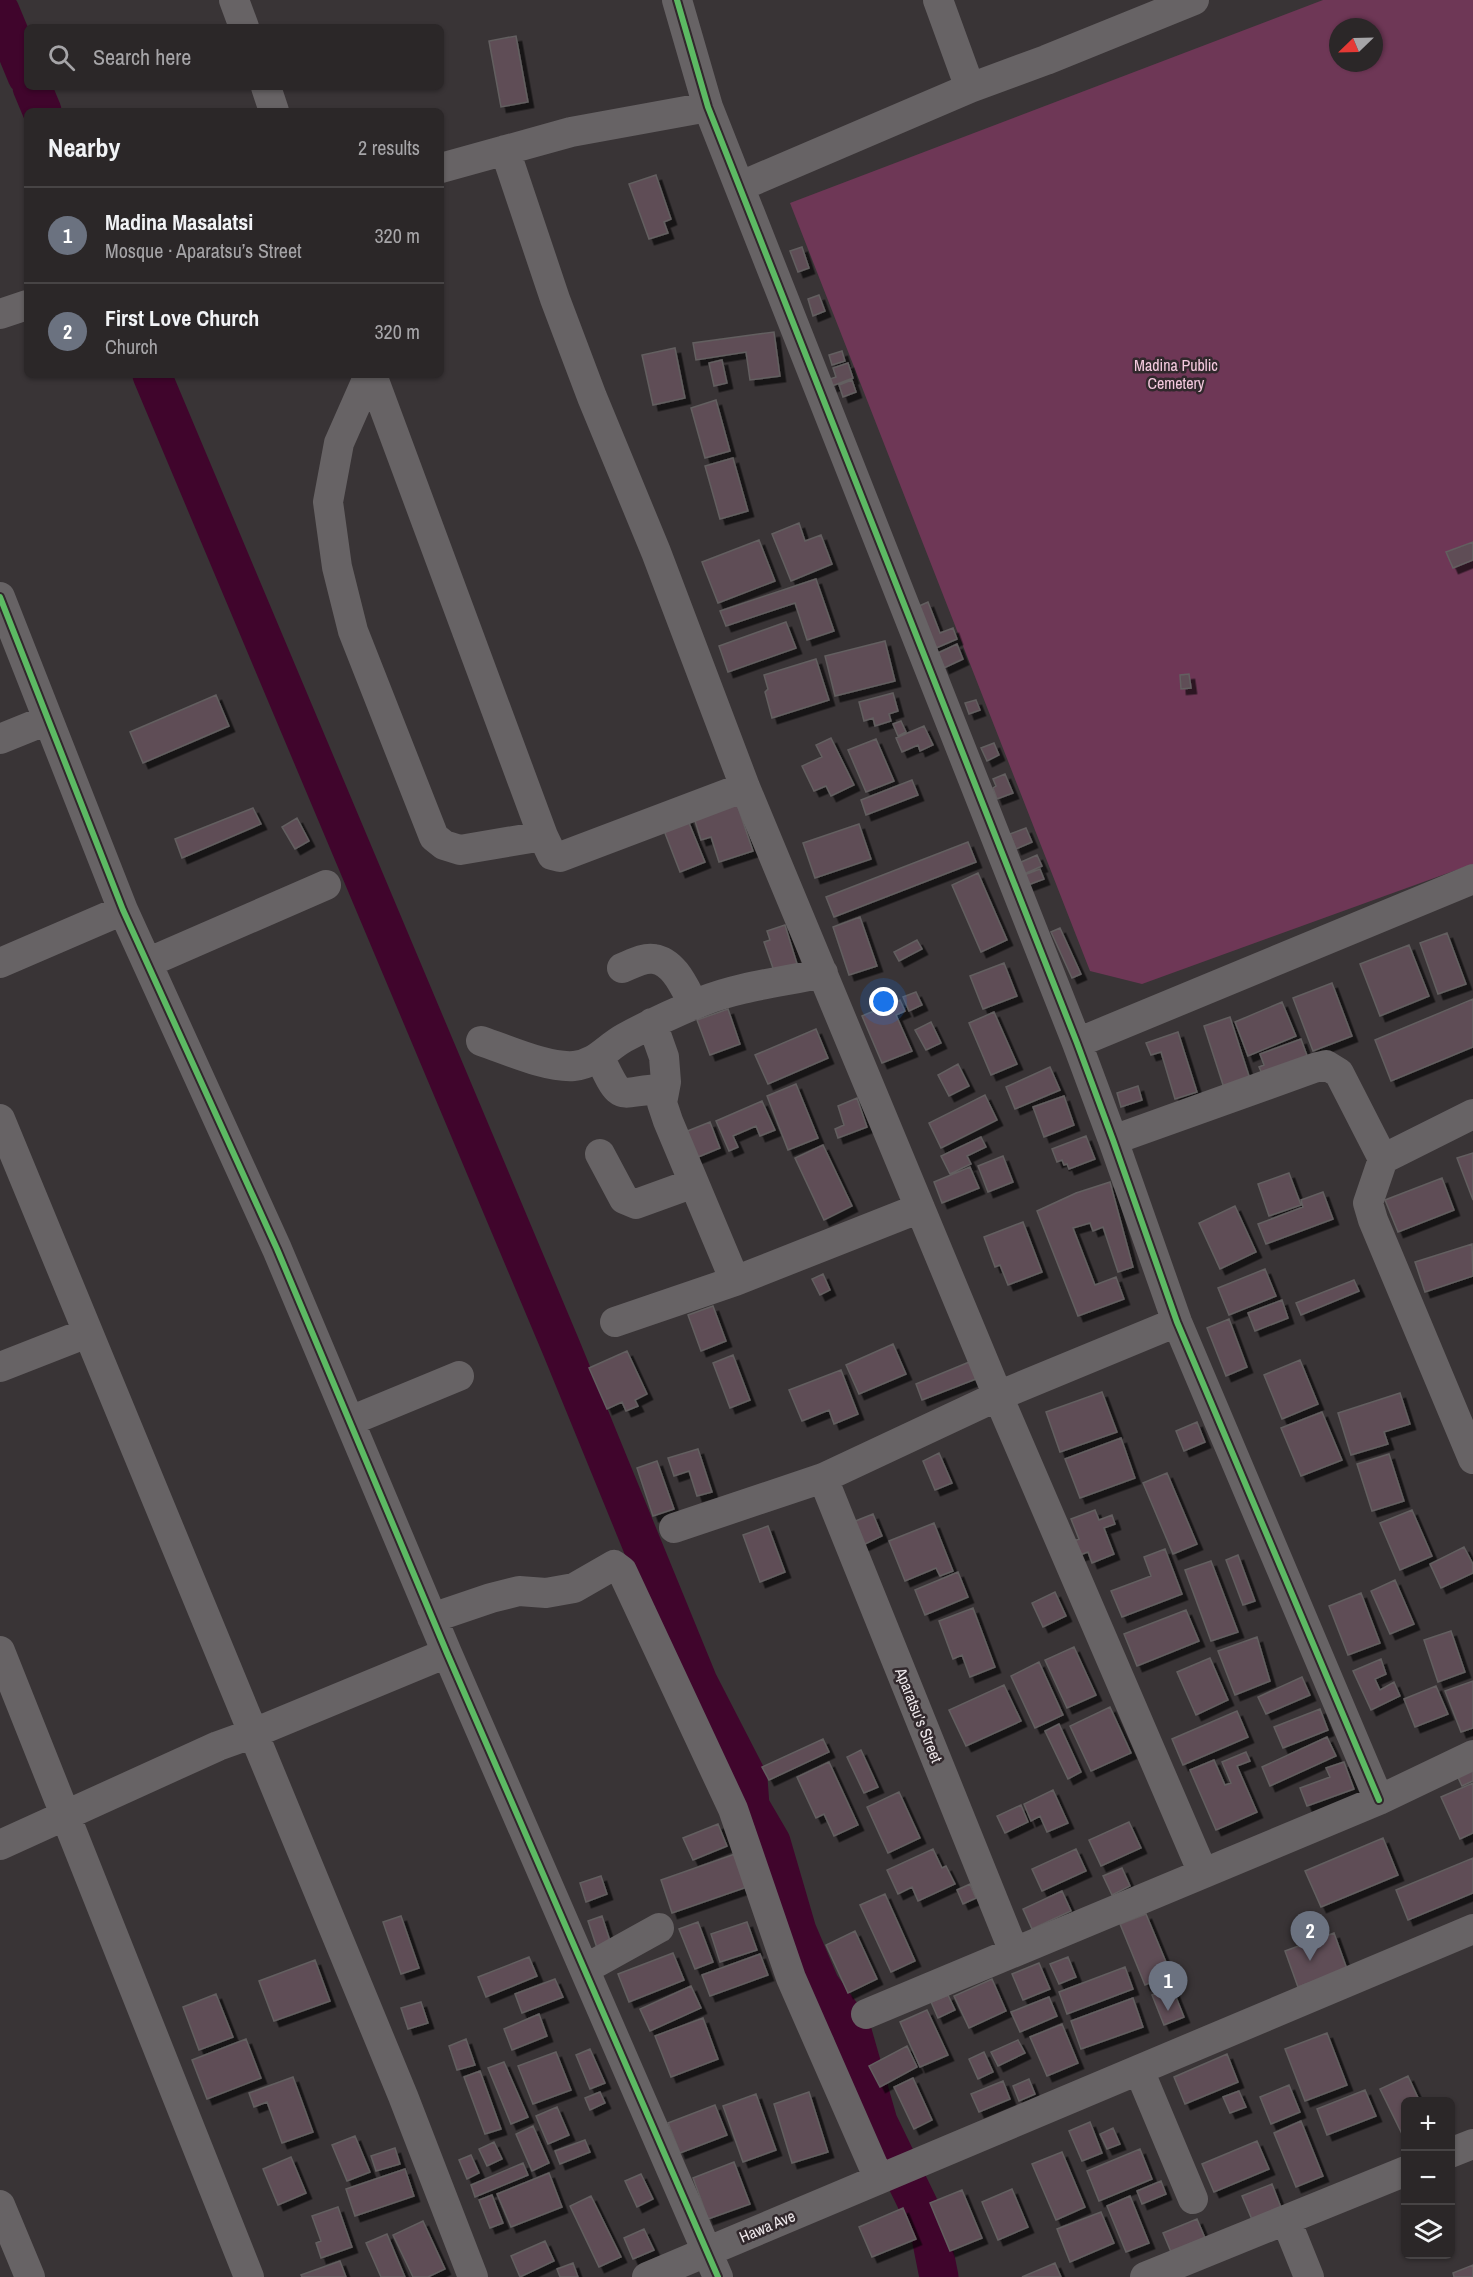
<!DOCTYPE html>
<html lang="en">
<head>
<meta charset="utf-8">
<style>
  body { margin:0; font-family:"Archivo Narrow",sans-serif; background:#332f30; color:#f1f3f6 }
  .controls { position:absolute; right:18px; bottom:18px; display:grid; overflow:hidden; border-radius:9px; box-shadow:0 2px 4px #0004 }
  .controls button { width:54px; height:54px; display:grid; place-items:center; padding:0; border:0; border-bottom:2px solid #474445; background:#2b2728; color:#f1f3f6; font:30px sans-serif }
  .compass { position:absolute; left:1329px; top:18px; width:54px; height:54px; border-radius:50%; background:#2b2728; box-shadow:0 2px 4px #0004; rotate:247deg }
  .you { position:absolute; left:884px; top:1002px; width:21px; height:21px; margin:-15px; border:4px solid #fff; border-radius:50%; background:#1a73e8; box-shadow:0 0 0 9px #1a73e833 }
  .badge { display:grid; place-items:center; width:39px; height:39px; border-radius:50%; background:#aea8ab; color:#fff; font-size:20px; font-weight:700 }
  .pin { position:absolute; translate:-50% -50px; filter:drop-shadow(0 2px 3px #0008) }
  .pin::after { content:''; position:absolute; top:32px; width:21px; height:18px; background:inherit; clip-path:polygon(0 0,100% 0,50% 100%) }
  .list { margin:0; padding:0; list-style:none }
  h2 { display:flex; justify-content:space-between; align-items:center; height:78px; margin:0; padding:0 24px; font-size:26px }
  h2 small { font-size:20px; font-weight:400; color:#a6a5a8 }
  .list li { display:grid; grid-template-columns:39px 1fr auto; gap:18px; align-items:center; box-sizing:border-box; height:96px; padding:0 24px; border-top:2px solid #474445 }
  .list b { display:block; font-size:22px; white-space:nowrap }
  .list p { margin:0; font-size:20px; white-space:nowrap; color:#a6a5a8 }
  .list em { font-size:20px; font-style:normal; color:#a6a5a8 }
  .icon { flex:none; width:33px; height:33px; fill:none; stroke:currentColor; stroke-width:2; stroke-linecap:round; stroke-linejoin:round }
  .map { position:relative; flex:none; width:1473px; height:2277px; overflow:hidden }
  .search { position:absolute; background:#2b2728; box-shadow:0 2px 4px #0004; left:24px; top:24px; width:420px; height:66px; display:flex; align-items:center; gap:15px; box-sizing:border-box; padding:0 21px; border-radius:9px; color:#a6a5a8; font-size:22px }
  .panel { position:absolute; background:#2b2728; box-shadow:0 2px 4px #0004; left:24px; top:108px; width:420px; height:270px; border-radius:9px }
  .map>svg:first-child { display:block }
  .green { fill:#6e3756; fill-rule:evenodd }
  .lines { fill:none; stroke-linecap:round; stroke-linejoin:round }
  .river { stroke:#40052c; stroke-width:39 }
  .building { fill:#5e4e56; stroke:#635f60; stroke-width:1.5; filter:url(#shadow) }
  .minor { stroke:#676365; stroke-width:30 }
  .cycleway-casing { stroke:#31282c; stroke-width:10 }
  .cycleway { stroke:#5cba63; stroke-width:6 }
  .labels { text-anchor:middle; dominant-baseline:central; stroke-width:5; stroke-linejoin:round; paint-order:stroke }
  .park-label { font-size:16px; fill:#f4c9de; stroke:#31282c }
  .street-label { font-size:16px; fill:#ede7ea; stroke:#31282c }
</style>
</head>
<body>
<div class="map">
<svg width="1473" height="2277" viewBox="0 0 1473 2277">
  <defs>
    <filter id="shadow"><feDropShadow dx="5.5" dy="5.5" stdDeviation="0" flood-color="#0009"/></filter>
  </defs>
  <rect width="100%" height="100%" fill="#393436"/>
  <path class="green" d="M1323 0H1473V864L1142 984 1090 971 790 203ZM1338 27H1374V63H1338Z"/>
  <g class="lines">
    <path class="river" d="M0 11 27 76
      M32 87 42 111
      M152 375 561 1347 698 1682 748 1779 750 1806 771 1842 797 1931 820 1985 851 2028 878 2122 929 2227 939 2277"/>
  </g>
  <path class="building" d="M516 36 528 102 501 107 489 41Z
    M656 175 671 219 664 222 668 233 649 239 629 184Z
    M802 247 809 268 798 272 790 251Z
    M819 295 825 311 813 316 808 299Z
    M774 332 780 376 750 380 746 352 696 360 693 343Z
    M675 348 685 398 653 405 642 355Z
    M842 351 845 361 832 365 829 355Z
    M722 360 727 383 714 386 709 363Z
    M848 363 853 378 832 386 830 379 836 377 833 368Z
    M852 380 856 392 843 397 839 385Z
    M716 400 730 451 705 458 691 408Z
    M733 458 748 511 720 519 705 466Z
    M799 523 805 541 821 535 832 564 791 581 772 534Z
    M759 540 775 581 718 603 702 562Z
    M1473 542V560L1453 568 1446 552Z
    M816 579 834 631 807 640 795 603 726 626 720 611Z
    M928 602 940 633 953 628 957 639 934 649 917 607Z
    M786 622 796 648 728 672 719 646Z
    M885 641 895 681 835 696 825 656Z
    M957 644 963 659 944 668 938 653Z
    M816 659 829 700 772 718 765 692 768 689 764 675Z
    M1189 674 1191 688 1181 689 1180 675Z
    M893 693 898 711 889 714 891 721 875 726 873 718 864 721 859 702Z
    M216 695 229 726 143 763 130 732Z
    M976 700 980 710 969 714 965 703Z
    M901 721 906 732 898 736 893 724Z
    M924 726 933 745 920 751 918 745 902 752 896 738Z
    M831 738 854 785 831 796 826 786 814 791 802 766 822 757 816 745Z
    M876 739 894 781 866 792 848 750Z
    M994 743 999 755 987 761 981 748Z
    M1005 774 1013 793 997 799 993 788 996 786 993 779Z
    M912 780 918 795 866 815 861 800Z
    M737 804 753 851 719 862 711 837 701 840 694 818Z
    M253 808 261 824 182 858 175 839Z
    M297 818 309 841 295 849 282 827Z
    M687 818 705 862 680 872 663 828Z
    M859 824 871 859 815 878 803 843Z
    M1026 828 1032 842 1016 849 1010 834Z
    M968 842 976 862 834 917 826 897Z
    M1037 855 1042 866 1024 874 1019 863Z
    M1040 869 1044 879 1028 885 1024 875Z
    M978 873 1007 940 981 952 952 885Z
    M860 917 877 966 849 975 833 927Z
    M785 925 798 967 775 974 764 942 770 940 767 931Z
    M1060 928 1081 974 1072 978 1051 932Z
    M1447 933 1466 984 1438 994 1420 943Z
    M917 940 922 949 899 961 894 952Z
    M1409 945 1429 996 1380 1016 1360 964Z
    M1004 963 1017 996 983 1009 970 976Z
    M1332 983 1352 1036 1313 1051 1293 998Z
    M916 992 922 1005 909 1011 903 997Z
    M1473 999V1047L1391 1081 1375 1040Z
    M900 1000 905 1011 896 1015 912 1051 882 1063 862 1016Z
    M1282 1002 1296 1036 1248 1056 1235 1022Z
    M728 1009 740 1044 710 1055 697 1020Z
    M994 1012 1017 1064 991 1075 969 1023Z
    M1230 1017 1250 1079 1224 1088 1204 1026Z
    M931 1022 941 1043 926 1050 915 1030Z
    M816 1029 828 1058 768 1084 755 1055Z
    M1178 1032 1197 1092 1175 1099 1161 1052 1151 1055 1146 1043Z
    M1301 1039 1309 1061 1264 1078 1259 1067 1264 1065 1260 1054Z
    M958 1064 969 1086 949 1096 938 1075Z
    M1050 1067 1060 1090 1015 1109 1006 1087Z
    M796 1084 818 1138 788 1150 767 1096Z
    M1138 1086 1142 1100 1121 1107 1117 1093Z
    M985 1095 997 1120 941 1148 929 1123Z
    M1064 1096 1074 1125 1044 1137 1033 1107Z
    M857 1098 867 1127 838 1138 835 1129 844 1125 838 1106Z
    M762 1101 775 1130 760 1136 756 1126 733 1136 738 1147 729 1151 716 1121Z
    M710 1122 720 1148 691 1160 680 1134Z
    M1086 1136 1095 1159 1069 1169 1067 1164 1064 1165 1062 1160 1057 1162 1052 1149Z
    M981 1137 986 1147 967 1156 971 1164 950 1174 941 1156Z
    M823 1145 852 1206 824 1220 795 1158Z
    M1473 1153V1200L1457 1158Z
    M1003 1156 1013 1182 988 1192 978 1166Z
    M970 1167 979 1188 942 1203 934 1182Z
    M1289 1173 1301 1205 1269 1216 1258 1184Z
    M1442 1178 1454 1210 1398 1232 1385 1200Z
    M1110 1182 1133 1267 1118 1272 1103 1227 1093 1231 1090 1223 1073 1228 1095 1285 1116 1277 1124 1299 1078 1316 1037 1211 1076 1193Z
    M1323 1192 1333 1219 1266 1244 1258 1224 1303 1207 1301 1200Z
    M1235 1206 1256 1252 1220 1269 1199 1223Z
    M1023 1222 1042 1272 1008 1285 1000 1265 995 1267 984 1237Z
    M1472 1244 1473 1276 1425 1292 1415 1262Z
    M1265 1269 1276 1296 1229 1315 1218 1288Z
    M823 1274 830 1290 820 1295 812 1279Z
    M1354 1280 1359 1291 1301 1315 1296 1303Z
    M1282 1300 1288 1318 1255 1331 1248 1313Z
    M713 1306 726 1341 701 1351 688 1315Z
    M1229 1319 1247 1367 1226 1376 1207 1328Z
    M893 1344 906 1374 859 1394 846 1365Z
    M627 1351 647 1394 635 1400 638 1406 626 1411 622 1402 607 1409 589 1368Z
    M733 1355 750 1400 730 1408 713 1363Z
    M974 1360 981 1377 922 1400 916 1384Z
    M1300 1360 1318 1404 1282 1419 1264 1375Z
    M841 1370 858 1414 834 1424 829 1410 802 1421 789 1390Z
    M1102 1392 1117 1432 1060 1452 1046 1412Z
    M1400 1393 1410 1424 1384 1432 1388 1444 1351 1455 1338 1413Z
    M1322 1412 1342 1460 1301 1476 1281 1428Z
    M1197 1422 1205 1442 1184 1451 1176 1431Z
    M1121 1438 1135 1478 1080 1498 1065 1459Z
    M698 1449 712 1492 697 1496 689 1471 674 1476 668 1458Z
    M939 1453 952 1483 935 1490 923 1461Z
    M1389 1454 1404 1501 1372 1511 1357 1464Z
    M657 1461 674 1509 653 1516 637 1468Z
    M1167 1473 1197 1544 1173 1554 1143 1483Z
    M1095 1510 1099 1520 1112 1515 1115 1524 1104 1528 1114 1554 1092 1563 1088 1552 1080 1555 1074 1541 1079 1539 1071 1519Z
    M1412 1510 1432 1556 1400 1570 1380 1523Z
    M873 1514 882 1536 863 1545 853 1522Z
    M934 1523 953 1571 940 1576 936 1568 905 1581 889 1541Z
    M768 1526 785 1572 760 1582 743 1535Z
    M1464 1547 1473 1564V1573L1441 1588 1430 1564Z
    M1165 1549 1182 1594 1122 1617 1111 1591 1151 1576 1144 1557Z
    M1238 1555 1255 1601 1243 1605 1226 1560Z
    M1211 1561 1238 1632 1211 1641 1185 1570Z
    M958 1572 968 1597 925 1615 915 1590Z
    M1395 1580 1414 1624 1390 1634 1371 1591Z
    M1055 1592 1066 1616 1043 1627 1032 1603Z
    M1361 1593 1380 1643 1348 1655 1329 1606Z
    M973 1608 995 1667 970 1677 962 1655 953 1659 939 1621Z
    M1186 1610 1199 1641 1137 1666 1124 1634Z
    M1451 1631 1465 1672 1438 1682 1424 1640Z
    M1257 1637 1270 1681 1235 1695 1218 1651Z
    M1074 1647 1096 1695 1067 1708 1045 1660Z
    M1210 1658 1228 1700 1196 1715 1177 1672Z
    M1381 1659 1386 1674 1375 1679 1380 1690 1394 1682 1400 1696 1371 1710 1353 1671Z
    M1039 1662 1063 1715 1035 1728 1011 1676Z
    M1302 1677 1310 1695 1266 1714 1258 1697Z
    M1473 1681V1728L1461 1732 1445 1691Z
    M1004 1685 1021 1721 966 1746 949 1710Z
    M1436 1686 1448 1714 1415 1727 1404 1699Z
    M1110 1707 1131 1753 1091 1771 1070 1726Z
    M1320 1709 1328 1730 1283 1748 1274 1727Z
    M1237 1711 1248 1737 1183 1765 1172 1739Z
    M1059 1724 1081 1772 1068 1779 1045 1731Z
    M1327 1737 1336 1756 1270 1786 1262 1767Z
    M823 1739 829 1752 769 1780 762 1767Z
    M861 1750 878 1787 864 1793 847 1757Z
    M1246 1752 1250 1761 1237 1766 1257 1812 1216 1830 1190 1770 1214 1760 1225 1785 1231 1783 1222 1762Z
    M829 1762 858 1825 834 1836 824 1814 816 1818 797 1777Z
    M1344 1762 1354 1789 1307 1806 1300 1788 1330 1777 1326 1768Z
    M1473 1765V1781L1462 1786 1456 1773Z
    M1473 1783V1833L1460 1839 1441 1797Z
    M1053 1790 1068 1823 1047 1832 1040 1816 1031 1821 1024 1804Z
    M899 1792 920 1838 888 1853 867 1807Z
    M1021 1805 1028 1822 1005 1833 997 1816Z
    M1129 1822 1141 1848 1101 1866 1089 1840Z
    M718 1824 727 1846 693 1860 683 1838Z
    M1383 1838 1398 1875 1321 1907 1305 1871Z
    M933 1849 942 1868 946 1866 955 1884 918 1901 912 1887 898 1894 887 1870Z
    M1076 1849 1086 1871 1042 1891 1032 1869Z
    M735 1854 747 1887 672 1913 661 1880Z
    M1473 1858V1893L1408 1920 1396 1890Z
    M1122 1868 1130 1886 1112 1895 1103 1876Z
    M601 1876 607 1894 586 1902 580 1883Z
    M970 1884 976 1898 963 1904 957 1890Z
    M1062 1891 1071 1911 1032 1929 1023 1909Z
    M885 1894 915 1961 891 1972 860 1905Z
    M1146 1914 1171 1974 1145 1985 1120 1924Z
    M401 1916 419 1968 401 1974 383 1922Z
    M602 1916 611 1944 597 1948 588 1921Z
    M698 1922 713 1962 695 1969 679 1929Z
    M747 1922 757 1950 720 1962 711 1934Z
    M855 1931 877 1979 848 1993 826 1945Z
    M1334 1933 1347 1969 1298 1987 1285 1951Z
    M673 1953 684 1980 629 2002 618 1974Z
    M760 1954 768 1975 710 1996 702 1975Z
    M529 1957 537 1976 486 1997 478 1977Z
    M1068 1957 1076 1977 1059 1984 1050 1964Z
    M315 1960 330 2001 274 2021 259 1981Z
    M1039 1963 1050 1989 1023 2000 1012 1974Z
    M1125 1967 1133 1989 1067 2014 1059 1992Z
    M555 1979 563 1997 522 2013 515 1994Z
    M992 1979 1006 2011 969 2028 954 1996Z
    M691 1986 701 2008 650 2031 640 2009Z
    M1172 1987 1184 2017 1164 2025 1152 1995Z
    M216 1994 233 2037 199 2050 183 2007Z
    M948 1995 955 2010 938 2018 931 2002Z
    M1049 1997 1057 2016 1020 2032 1011 2012Z
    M1133 1998 1143 2027 1081 2049 1071 2021Z
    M421 2002 428 2023 408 2029 401 2008Z
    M927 2010 948 2055 920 2067 900 2022Z
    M539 2014 547 2036 512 2050 504 2029Z
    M703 2018 718 2059 671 2077 655 2036Z
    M1062 2024 1078 2063 1047 2076 1030 2037Z
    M1327 2033 1347 2085 1305 2101 1285 2049Z
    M246 2039 261 2078 207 2099 192 2060Z
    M466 2039 475 2065 457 2070 449 2046Z
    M1018 2040 1025 2053 998 2066 991 2052Z
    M907 2046 917 2067 880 2087 869 2066Z
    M590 2049 605 2083 590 2089 576 2055Z
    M556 2052 571 2090 533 2104 518 2066Z
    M984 2052 993 2072 978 2079 969 2059Z
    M1227 2054 1238 2082 1185 2104 1174 2077Z
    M504 2062 528 2117 511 2124 488 2068Z
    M480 2071 501 2129 485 2134 464 2077Z
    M1408 2076 1420 2102H1406V2142L1380 2089Z
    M293 2077 313 2132 282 2143 267 2102 254 2107 249 2093Z
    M913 2078 932 2120 914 2129 894 2087Z
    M1029 2079 1035 2094 1019 2101 1013 2086Z
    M1003 2081 1010 2099 979 2112 971 2094Z
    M1289 2085 1300 2112 1271 2124 1260 2097Z
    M1365 2090 1376 2116 1327 2135 1317 2109Z
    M1239 2091 1246 2107 1230 2113 1223 2097Z
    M600 2092 605 2103 590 2110 585 2098Z
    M809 2092 828 2152 792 2163 774 2104Z
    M756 2094 776 2150 743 2162 723 2106Z
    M715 2105 727 2135 680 2153 668 2123Z
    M557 2107 569 2135 548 2144 536 2116Z
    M1301 2121 1323 2176 1296 2187 1274 2133Z
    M1090 2122 1102 2153 1082 2161 1069 2131Z
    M533 2126 549 2163 532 2171 516 2134Z
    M1113 2128 1120 2144 1107 2149 1100 2134Z
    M355 2136 370 2172 347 2181 332 2145Z
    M585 2140 590 2152 560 2164 555 2151Z
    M1257 2141 1269 2169 1214 2192 1202 2164Z
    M494 2142 502 2159 487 2166 479 2149Z
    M395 2148 400 2164 376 2171 371 2156Z
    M1140 2149 1152 2179 1099 2201 1087 2171Z
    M1062 2152 1085 2207 1056 2220 1032 2164Z
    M471 2155 479 2173 467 2179 459 2160Z
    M291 2157 306 2193 278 2205 263 2169Z
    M734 2162 750 2204 708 2219 693 2178Z
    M523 2163 528 2175 475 2197 471 2185Z
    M405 2169 414 2196 355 2216 346 2189Z
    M549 2173 562 2207 511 2227 497 2194Z
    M641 2174 653 2199 637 2207 625 2181Z
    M1161 2181 1166 2194 1142 2204 1137 2191Z
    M1272 2184 1282 2210 1253 2222 1242 2196Z
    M1012 2189 1028 2227 998 2240 982 2202Z
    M962 2190 982 2238 950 2251 930 2203Z
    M492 2195 503 2223 490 2228 479 2200Z
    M591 2196 621 2257 599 2267 570 2206Z
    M1130 2196 1149 2243 1126 2252 1107 2206Z
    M338 2207 352 2247 321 2258 316 2243 321 2241 312 2216Z
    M903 2208 916 2239 872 2257 859 2227Z
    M1101 2212 1114 2243 1070 2262 1057 2229Z
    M1197 2219 1208 2245 1174 2259 1163 2233Z
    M423 2221 445 2269 428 2277H413L393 2235Z
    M644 2229 654 2250 633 2259 624 2238Z
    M387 2234 405 2277H381L366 2243Z
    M545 2241 554 2261 520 2277 511 2256Z
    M340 2261 346 2277H302L301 2275Z
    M573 2263 578 2277H560L557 2269Z
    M1055 2263 1061 2277H1022Z
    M1473 2265V2277H1454L1453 2273Z"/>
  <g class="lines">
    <path class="minor" d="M234 0 244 27
      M677 0 708 107 1077 1043 1113 1140 1177 1322 1379 1800
      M938 0 970 88
      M266 87 274 111
      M505 150 555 299 592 397 656 552 745 787 998 1396 1203 1873
      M441 168 571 132 708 107
      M741 186 970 88 1046 60 1194 0
      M0 314 27 305
      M369 375 339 443 328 502 337 567 353 631 434 837 444 845 460 850 543 836
      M372 375 543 836 552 855 560 857 745 787
      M0 597 123 910 277 1249 447 1653 718 2277
      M0 739 47 720
      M0 963 123 910
      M147 963 326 885
      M622 968C632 964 644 957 654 959 675 962 685 989 694 1005
      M652 1023 664 1057 666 1082 662 1103 668 1121 735 1281
      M481 1041C508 1050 547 1068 574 1066 596 1064 606 1048 624 1038 650 1024 676 1012 703 1001 740 986 783 982 823 973
      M1077 1043 1473 879
      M600 1058C623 1107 617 1090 664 1089
      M0 1119 403 2096 473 2277
      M1113 1140 1314 1068 1326 1065 1339 1073 1383 1159 1368 1203 1373 1220 1473 1459
      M600 1154 624 1199 636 1204 694 1183
      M1383 1159 1473 1114
      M615 1322 735 1281 920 1208
      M0 1367 87 1333
      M350 1421 459 1376
      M823 1478 1014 1952
      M674 1528 823 1478 998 1396 1177 1322
      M432 1618 491 1598 519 1591 546 1593 574 1588 614 1565 622 1571 733 1809 791 1978 879 2179
      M0 1651 249 2277
      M0 1845 218 1746 254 1733 447 1653
      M585 1969 659 1928
      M866 2014 1379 1800 1473 1755
      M1139 2070 1193 2199
      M1450 2153 1473 2144
      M0 2205 30 2277
      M1286 2220 1309 2277
      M647 2277 1473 1929
      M1145 2277 1406 2171"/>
    <defs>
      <path id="cycleway" d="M677 0 708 107 1077 1043 1113 1140 1177 1322 1379 1800
        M0 597 123 910 277 1249 447 1653 718 2277"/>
    </defs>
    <use href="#cycleway" class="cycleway-casing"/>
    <use href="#cycleway" class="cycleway"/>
  </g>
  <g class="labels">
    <g class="park-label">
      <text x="1176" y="365">Madina Public<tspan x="1176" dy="18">Cemetery</tspan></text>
    </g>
    <g class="street-label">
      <text transform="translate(919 1715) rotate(68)">Aparatsu’s Street</text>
      <text transform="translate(767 2226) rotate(-23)">Hawa Ave</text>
    </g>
  </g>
</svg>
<div class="controls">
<button>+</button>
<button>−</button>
<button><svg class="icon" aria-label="layers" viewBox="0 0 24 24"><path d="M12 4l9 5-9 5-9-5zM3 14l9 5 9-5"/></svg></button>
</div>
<svg class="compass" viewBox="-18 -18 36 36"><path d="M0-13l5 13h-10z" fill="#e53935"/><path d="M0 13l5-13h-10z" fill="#a6a5a8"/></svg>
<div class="you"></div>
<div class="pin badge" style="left:1168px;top:2011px;background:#6b7280">1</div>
<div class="pin badge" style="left:1310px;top:1961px;background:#6b7280">2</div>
<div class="search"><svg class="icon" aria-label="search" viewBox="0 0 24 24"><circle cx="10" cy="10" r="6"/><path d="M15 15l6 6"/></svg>Search here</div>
<section class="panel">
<h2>Nearby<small>2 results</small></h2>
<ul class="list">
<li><span class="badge" style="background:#6b7280">1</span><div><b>Madina Masalatsi</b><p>Mosque · Aparatsu’s Street</p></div><em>320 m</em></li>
<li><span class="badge" style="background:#6b7280">2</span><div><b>First Love Church</b><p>Church</p></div><em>320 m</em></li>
</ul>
</section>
</div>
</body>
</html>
